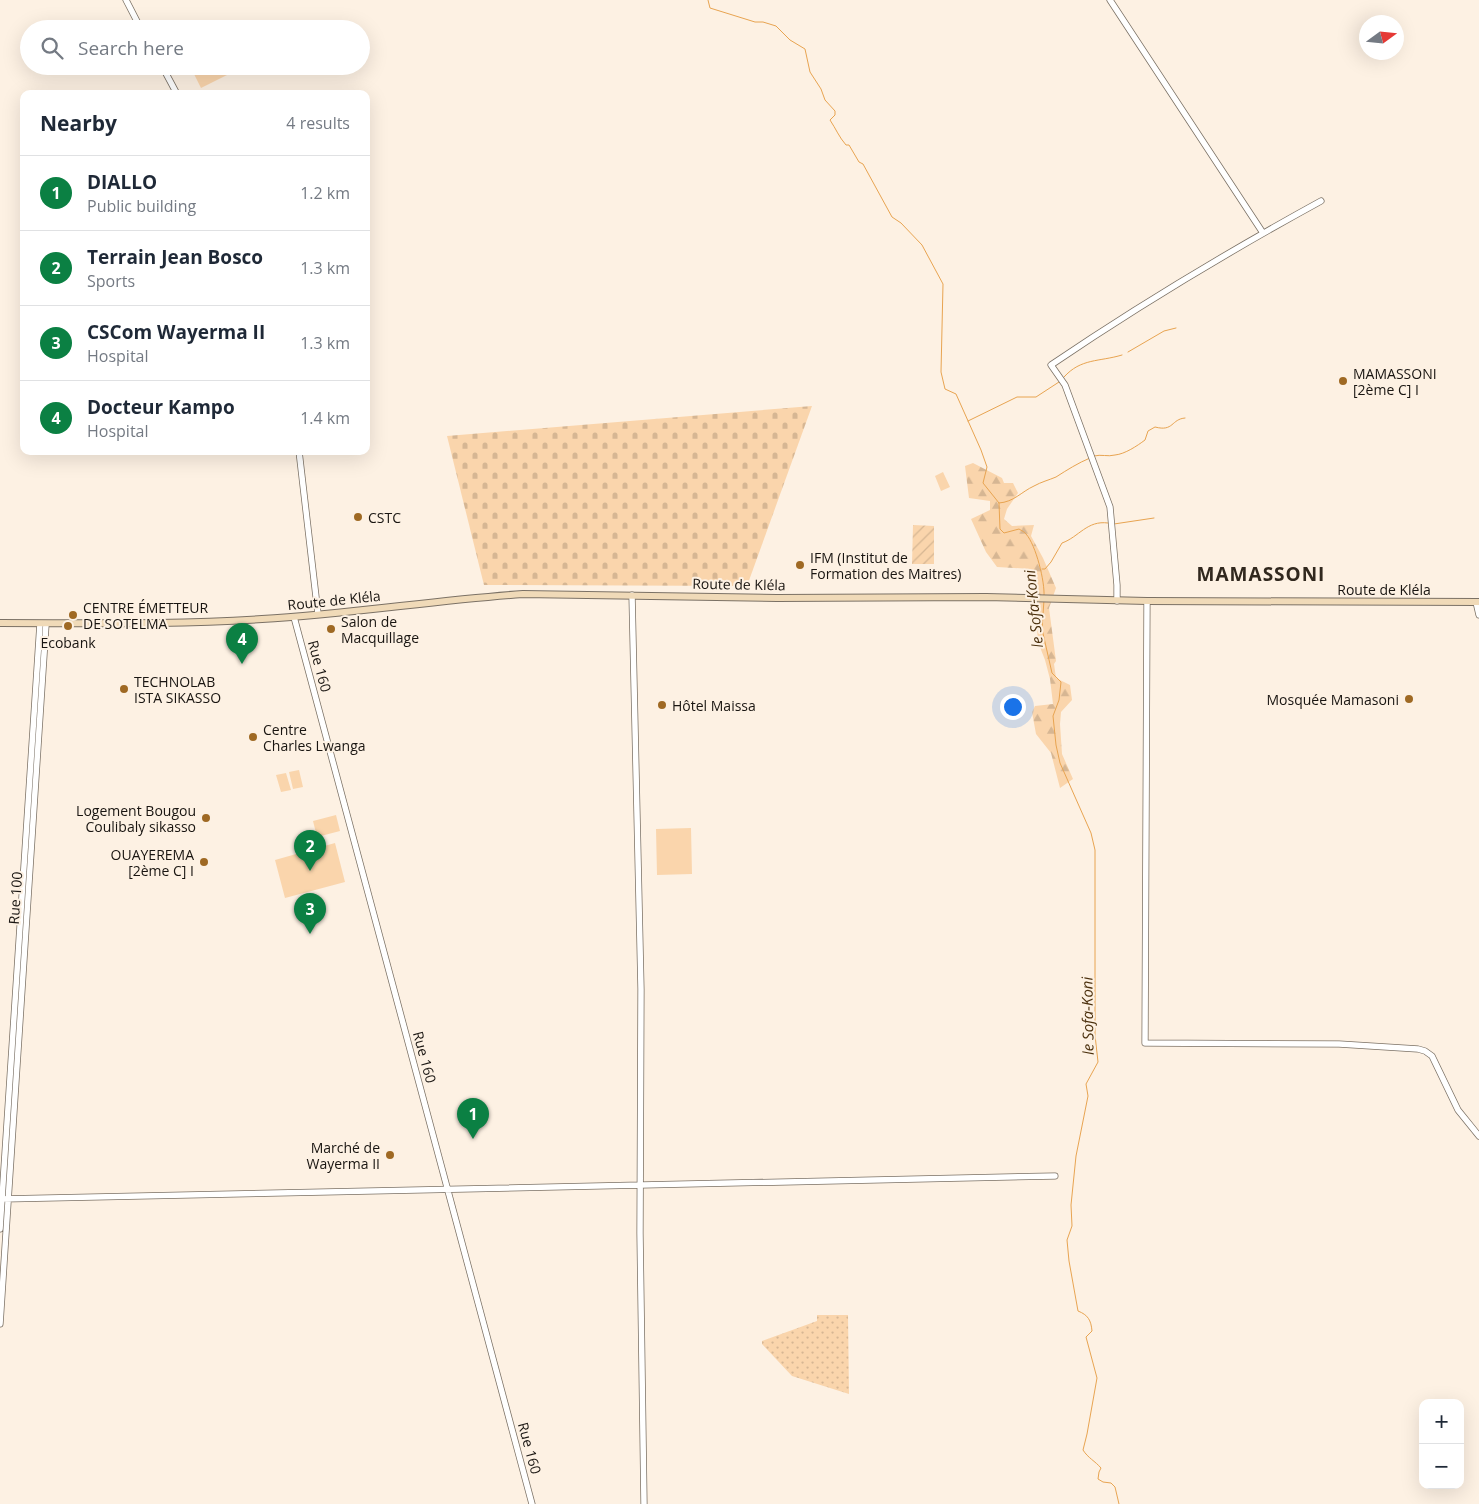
<!DOCTYPE html>
<html lang="en">
<head>
<meta charset="utf-8">
<style>
  body { margin:0; font-family:"Open Sans",sans-serif; background:#f6f6f7; color:#1f2937 }
  .controls { position:absolute; right:15px; bottom:15px; display:grid; overflow:hidden; border-radius:10px; box-shadow:0 5px 20px #0002 }
  .controls button { width:45px; height:45px; display:grid; place-items:center; padding:0; border:0; border-bottom:1px solid #e0e1e3; background:#fff; color:#1f2937; font:25px sans-serif }
  .compass { position:absolute; left:1359px; top:15px; width:45px; height:45px; border-radius:50%; background:#fff; box-shadow:0 5px 20px #0002; rotate:75deg }
  .you { position:absolute; left:1012px; top:706px; width:18px; height:18px; margin:-12px; border:4px solid #fff; border-radius:50%; background:#1a73e8; box-shadow:0 0 0 8px #1a73e833 }
  .badge { display:grid; place-items:center; width:32px; height:32px; border-radius:50%; background:#0b8043; color:#fff; font-size:16px; font-weight:700 }
  .pin { position:absolute; translate:-50% -41px; filter:drop-shadow(0 1px 2px #0008) }
  .pin::after { content:''; position:absolute; top:26px; width:18px; height:15px; background:inherit; clip-path:polygon(0 0,100% 0,50% 100%) }
  .list { margin:0; padding:0; list-style:none }
  h2 { display:flex; justify-content:space-between; align-items:center; height:65px; margin:0; padding:0 20px; font-size:21px }
  h2 small { font-size:16px; font-weight:400; color:#747a83 }
  .list li { display:grid; grid-template-columns:32px 1fr auto; gap:15px; align-items:center; box-sizing:border-box; height:75px; padding:0 20px; border-top:1px solid #e0e1e3 }
  .list b { display:block; font-size:19px; white-space:nowrap }
  .list p { margin:0; font-size:16px; white-space:nowrap; color:#747a83 }
  .list em { font-size:16px; font-style:normal; color:#747a83 }
  .icon { flex:none; width:28px; height:28px; fill:none; stroke:currentColor; stroke-width:2; stroke-linecap:round; stroke-linejoin:round }
  .map { position:relative; flex:none; width:1479px; height:1504px; overflow:hidden }
  .search { position:absolute; background:#fff; box-shadow:0 5px 20px #0002; left:20px; top:20px; width:350px; height:55px; display:flex; align-items:center; gap:12px; box-sizing:border-box; padding:0 18px; border-radius:28px; color:#747a83; font-size:19px }
  .panel { position:absolute; background:#fff; box-shadow:0 5px 20px #0002; left:20px; top:90px; width:350px; height:365px; border-radius:10px }
  .map>svg:first-child { display:block }
  .grass { fill:#fad5ac }
  .forest { fill:url(#forest-firs) }
  .cemetery { fill:url(#cemetery-stones) }
  .park { fill:url(#park-dots) }
  .garden { fill:url(#garden-furrows) }
  .lines { fill:none; stroke-linecap:round; stroke-linejoin:round }
  .stream { stroke:#e8a451; stroke-width:1 }
  .tertiary-casing { stroke:#7b7165; stroke-width:7 }
  .secondary-casing { stroke:#7b7165; stroke-width:8 }
  .tertiary { stroke:#fff; stroke-width:5.5 }
  .secondary { stroke:#f0dab8; stroke-width:6 }
  .poi-dot { fill:#9f6923; stroke:#fdf1e3; stroke-width:2 }
  .labels { text-anchor:middle; dominant-baseline:central; stroke-width:4; stroke-linejoin:round; paint-order:stroke }
  .poi-label { font-size:14px; fill:#191511; stroke:#fdf1e3; text-anchor:start }
  .street-label { font-size:14px; fill:#191511; stroke:#fdf1e3 }
  .water-label { font-size:15px; font-style:italic; fill:#4b300d; stroke:#fdf1e3 }
  .district-label { font-size:19px; font-weight:bold; letter-spacing:1px; fill:#31281e; stroke:#fdf1e3 }
</style>
</head>
<body>
<div class="map">
<svg width="1479" height="1504" viewBox="0 0 1479 1504">
  <defs>
    <pattern id="forest-firs" width="22" height="20" patternUnits="userSpaceOnUse" patternTransform="scale(1.25)"><rect width="22" height="20" fill="#fad5ac"/><path d="M5 1l3.5 6h-7zM16 11l3.5 6h-7z" fill="#d6b693"/></pattern>
    <pattern id="cemetery-stones" width="16" height="16" patternUnits="userSpaceOnUse" patternTransform="scale(1.25)"><rect width="16" height="16" fill="#fad5ac"/><path d="M2 7V4a2 2 0 0 1 4 0v3zM10 15v-3a2 2 0 0 1 4 0v3z" fill="#d6b693"/></pattern>
    <pattern id="park-dots" width="8" height="8" patternUnits="userSpaceOnUse" patternTransform="scale(1.25)"><rect width="8" height="8" fill="#fad5ac"/><path d="M2 2h.1M6 6h.1" fill="none" stroke="#d6b693" stroke-width="1.8" stroke-linecap="round"/></pattern>
    <pattern id="garden-furrows" width="10" height="10" patternUnits="userSpaceOnUse" patternTransform="scale(1.25)"><rect width="10" height="10" fill="#fad5ac"/><path d="M-1 1l2-2M0 10L10 0M9 11l2-2" fill="none" stroke="#d6b693"/></pattern>
  </defs>
  <rect width="100%" height="100%" fill="#fdf1e3"/>
  <path class="grass" d="M190 66H245L201 88Z
    M943 472 950 487 941 491 935 476Z
    M299 770 303 787 293 789 289 772Z
    M286 773 291 790 281 792 276 775Z
    M336 815 340 831 317 837 313 821Z
    M691 828 692 874 657 875 656 829Z
    M335 843 345 882 285 898 275 860Z"/>
  <path class="forest" d="M973 463 1002 478 1004 483H1013L1018 493 1007 509 1004 519 1012 526 1034 525 1031 536 1043 558 1056 588 1049 608 1056 661 1054 664 1056 678 1070 685 1072 700 1061 712 1060 724 1062 754 1073 779 1060 788 1051 753 1036 734 1032 712 1035 706 1053 704 1050 679 1045 660 1038 642 1037 629 1040 617 1038 591 1031 569 997 567 986 552 971 519 990 510V501L969 498 965 466Z"/>
  <path class="cemetery" d="M812 406 747 586 484 585 447 436Z"/>
  <path class="park" d="M817 1315H848L849 1394 792 1376 762 1344V1341L817 1321Z"/>
  <path class="garden" d="M913 525 934 526V564H912Z"/>
  <g class="lines">
    <path class="stream" d="M708 0 710 8 755 22H763L776 26 790 40 805 49 810 72 821 89 825 100 835 111V115L830 120C836 129 839 137 846 145H849L859 162 863 164 892 217 901 223 922 245 943 284 941 372 945 389 956 394 981 450 987 467 983 483 999 503 1000 529 1004 533 1019 529C1022 531 1025 532 1026 534 1036 545 1045 582 1044 596
      M1128 352 1164 331 1176 328
      M1064 377C1081 358 1099 362 1122 355
      M968 421 1017 397H1036L1059 382
      M1094 456C1101 454 1108 457 1115 455 1125 454 1137 446 1145 440L1148 431 1155 427C1174 432 1171 419 1185 418
      M999 503C1014 502 1021 492 1034 486 1041 482 1049 480 1056 477 1067 470 1078 463 1090 458
      M1114 524 1154 518
      M1042 569H1045L1051 562 1062 543C1079 537 1087 520 1108 523
      M1044 600 1042 629 1052 673 1061 682 1059 700 1053 716 1056 745 1060 763 1091 833 1095 850V1035L1098 1062 1086 1084 1088 1096 1076 1156 1071 1205 1072 1226 1067 1240 1069 1261 1078 1311C1088 1315 1091 1320 1092 1331L1086 1337 1097 1378 1087 1434 1083 1450C1088 1458 1095 1461 1101 1468L1099 1472 1098 1479 1103 1482 1111 1483 1115 1487 1119 1504"/>
    <defs>
      <path id="tertiary" d="M126 0 141 29
        M1110 0 1263 233
        M162 66 177 94
        M299 451 318 614
        M632 595 641 989 640 1233 644 1504
        M1117 601V585L1110 507 1065 385 1051 365C1138 306 1228 252 1321 201
        M1147 601 1145 1043 1339 1044 1418 1049 1425 1051 1432 1056 1458 1110 1479 1136
        M1476 602 1479 615
        M294 617 532 1504
        M2 1199 1055 1176
        M0 1229 40 624
        M0 1324 46 624"/>
      <path id="secondary" d="M0 623C87 623 175 625 262 619 349 614 436 600 523 594L777 598 986 597 1147 601 1479 602"/>
    </defs>
    <use href="#tertiary" class="tertiary-casing"/>
    <use href="#secondary" class="secondary-casing"/>
    <use href="#tertiary" class="tertiary"/>
    <use href="#secondary" class="secondary"/>
  </g>
  <g class="poi-dot">
    <circle cx="1343" cy="381" r="5"/>
    <circle cx="358" cy="517" r="5"/>
    <circle cx="800" cy="565" r="5"/>
    <circle cx="73" cy="615" r="5"/>
    <circle cx="68" cy="626" r="5"/>
    <circle cx="331" cy="629" r="5"/>
    <circle cx="124" cy="689" r="5"/>
    <circle cx="1409" cy="699" r="5"/>
    <circle cx="662" cy="705" r="5"/>
    <circle cx="253" cy="737" r="5"/>
    <circle cx="206" cy="818" r="5"/>
    <circle cx="204" cy="862" r="5"/>
    <circle cx="390" cy="1155" r="5"/>
  </g>
  <g class="labels">
    <g class="poi-label">
      <text x="1353" y="373">MAMASSONI<tspan x="1353" dy="16">[2ème C] I</tspan></text>
      <text x="368" y="517">CSTC</text>
      <text x="810" y="557">IFM (Institut de<tspan x="810" dy="16">Formation des Maitres)</tspan></text>
      <text x="83" y="607">CENTRE ÉMETTEUR<tspan x="83" dy="16">DE SOTELMA</tspan></text>
      <text x="341" y="621">Salon de<tspan x="341" dy="16">Macquillage</tspan></text>
      <text x="68" y="642" text-anchor="middle">Ecobank</text>
      <text x="134" y="681">TECHNOLAB<tspan x="134" dy="16">ISTA SIKASSO</tspan></text>
      <text x="1399" y="699" text-anchor="end">Mosquée Mamasoni</text>
      <text x="672" y="705">Hôtel Maissa</text>
      <text x="263" y="729">Centre<tspan x="263" dy="16">Charles Lwanga</tspan></text>
      <text x="196" y="810" text-anchor="end">Logement Bougou<tspan x="196" dy="16">Coulibaly sikasso</tspan></text>
      <text x="194" y="854" text-anchor="end">OUAYEREMA<tspan x="194" dy="16">[2ème C] I</tspan></text>
      <text x="380" y="1147" text-anchor="end">Marché de<tspan x="380" dy="16">Wayerma II</tspan></text>
    </g>
    <g class="street-label">
      <text transform="translate(739 584) rotate(1)">Route de Kléla</text>
      <text x="1384" y="589">Route de Kléla</text>
      <text transform="translate(334 600) rotate(-6)">Route de Kléla</text>
      <text transform="translate(320 666) rotate(75)">Rue 160</text>
      <text transform="translate(15 898) rotate(-86)">Rue 100</text>
      <text transform="translate(425 1057) rotate(75)">Rue 160</text>
      <text transform="translate(530 1448) rotate(75)">Rue 160</text>
    </g>
    <g class="water-label">
      <text transform="translate(1033 609) rotate(-96)">le Sofa-Koni</text>
      <text transform="translate(1087 1016) rotate(-91)">le Sofa-Koni</text>
    </g>
    <g class="district-label">
      <text x="1261" y="574">MAMASSONI</text>
    </g>
  </g>
</svg>
<div class="controls">
<button>+</button>
<button>−</button>
</div>
<svg class="compass" viewBox="-18 -18 36 36"><path d="M0-13l5 13h-10z" fill="#e53935"/><path d="M0 13l5-13h-10z" fill="#747a83"/></svg>
<div class="you"></div>
<div class="pin badge" style="left:473px;top:1139px">1</div>
<div class="pin badge" style="left:310px;top:871px">2</div>
<div class="pin badge" style="left:310px;top:934px">3</div>
<div class="pin badge" style="left:242px;top:664px">4</div>
<div class="search"><svg class="icon" aria-label="search" viewBox="0 0 24 24"><circle cx="10" cy="10" r="6"/><path d="M15 15l6 6"/></svg>Search here</div>
<section class="panel">
<h2>Nearby<small>4 results</small></h2>
<ul class="list">
<li><span class="badge">1</span><div><b>DIALLO</b><p>Public building</p></div><em>1.2 km</em></li>
<li><span class="badge">2</span><div><b>Terrain Jean Bosco</b><p>Sports</p></div><em>1.3 km</em></li>
<li><span class="badge">3</span><div><b>CSCom Wayerma II</b><p>Hospital</p></div><em>1.3 km</em></li>
<li><span class="badge">4</span><div><b>Docteur Kampo</b><p>Hospital</p></div><em>1.4 km</em></li>
</ul>
</section>
</div>
</body>
</html>
